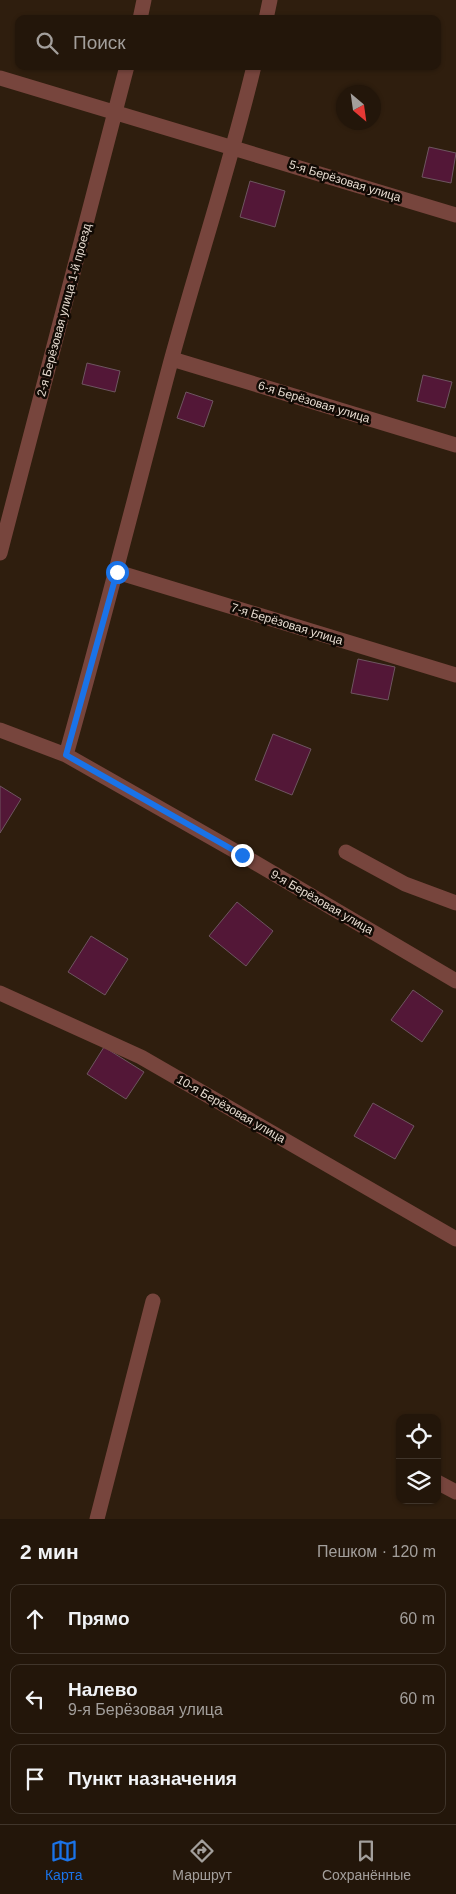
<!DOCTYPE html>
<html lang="ru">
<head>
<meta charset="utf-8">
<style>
  body { margin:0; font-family:Arial,sans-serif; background:#2b1f13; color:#f1f3f6 }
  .controls { position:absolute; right:15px; bottom:15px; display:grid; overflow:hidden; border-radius:10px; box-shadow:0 1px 4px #0004 }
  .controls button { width:45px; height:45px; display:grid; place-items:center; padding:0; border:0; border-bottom:1px solid #40352b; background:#23160a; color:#f1f3f6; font:25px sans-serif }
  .compass { position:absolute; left:336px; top:85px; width:45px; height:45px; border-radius:50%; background:#23160a; box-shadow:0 1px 4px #0004; rotate:151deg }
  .stop { position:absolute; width:15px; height:15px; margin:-11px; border:4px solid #1a73e8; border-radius:50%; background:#fff }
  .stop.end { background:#1a73e8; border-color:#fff; box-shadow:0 1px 5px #0008 }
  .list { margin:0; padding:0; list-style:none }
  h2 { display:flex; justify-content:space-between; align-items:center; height:65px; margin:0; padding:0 20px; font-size:21px }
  h2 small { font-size:16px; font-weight:400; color:#a39f9c }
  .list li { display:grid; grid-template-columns:32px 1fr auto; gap:15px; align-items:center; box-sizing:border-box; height:70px; margin:0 10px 10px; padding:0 10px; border:1px solid #40352b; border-radius:10px }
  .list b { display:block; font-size:19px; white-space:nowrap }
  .list p { margin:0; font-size:16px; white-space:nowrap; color:#a39f9c }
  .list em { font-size:16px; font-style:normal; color:#a39f9c }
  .icon { flex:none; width:28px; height:28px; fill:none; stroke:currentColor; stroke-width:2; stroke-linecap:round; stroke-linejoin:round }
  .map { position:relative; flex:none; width:456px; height:1519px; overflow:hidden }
  .search { position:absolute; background:#23160a; box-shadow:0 1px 4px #0004; left:15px; right:15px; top:15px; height:55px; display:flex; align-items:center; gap:12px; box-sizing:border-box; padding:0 18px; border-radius:10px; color:#a39f9c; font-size:19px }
  .sheet { height:305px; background:#23160a }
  nav { display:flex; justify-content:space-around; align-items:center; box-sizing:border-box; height:70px; border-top:1px solid #40352b; background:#23160a; font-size:14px; color:#a39f9c }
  nav a { display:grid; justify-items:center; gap:2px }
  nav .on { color:#1a73e8 }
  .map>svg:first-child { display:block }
  .building { fill:#531737; stroke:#6e5560 }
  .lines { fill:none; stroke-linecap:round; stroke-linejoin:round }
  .minor { stroke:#77453d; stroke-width:15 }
  .route { stroke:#1a73e8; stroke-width:6 }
  .labels { text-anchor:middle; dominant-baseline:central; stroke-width:5; stroke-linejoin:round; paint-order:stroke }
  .street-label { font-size:12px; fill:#e6dbd0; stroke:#110a04 }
</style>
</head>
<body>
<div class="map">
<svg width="456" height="1519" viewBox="0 0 456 1519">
  <rect width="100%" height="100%" fill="#2f1e0e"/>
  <path class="building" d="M429 147 456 153 451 183 422 177Z
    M250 181 285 191 275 227 240 217Z
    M87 363 120 371 115 392 82 384Z
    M423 375 452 382 445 408 417 401Z
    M186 392 213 401 204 427 177 418Z
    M358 659 395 667 388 700 351 693Z
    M273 734 311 749 292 795 255 780Z
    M0 786 21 799 0 833Z
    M237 902 273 931 246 966 209 936Z
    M91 936 128 959 105 995 68 972Z
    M413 990 443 1011 422 1042 391 1020Z
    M104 1047 144 1072 126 1099 87 1074Z
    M373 1103 414 1126 395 1159 354 1136Z"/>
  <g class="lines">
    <path class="minor" d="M140 19 144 0
      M266 19 270 0
      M0 78 456 215
      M172 359 456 445
      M0 553 127 66
      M117 572 456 675
      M0 730 66 755 242 855 456 981
      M66 755C103 624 136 492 171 361 198 262 230 166 254 66
      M346 852 405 884 456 903
      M0 993 141 1057 456 1239
      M437 1482 456 1492
      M97 1519 153 1301"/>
  </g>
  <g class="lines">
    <path class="route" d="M117 572 66 755 242 855"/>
  </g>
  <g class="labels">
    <g class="street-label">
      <text transform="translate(345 181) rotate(17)">5-я Берёзовая улица</text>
      <text transform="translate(64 310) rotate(-75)">2-я Берёзовая улица 1-й проезд</text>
      <text transform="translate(314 402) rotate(17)">6-я Берёзовая улица</text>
      <text transform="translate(287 624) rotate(17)">7-я Берёзовая улица</text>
      <text transform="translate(322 902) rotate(30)">9-я Берёзовая улица</text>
      <text transform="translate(231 1109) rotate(30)">10-я Берёзовая улица</text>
    </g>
  </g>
</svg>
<div class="controls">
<button><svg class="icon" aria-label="locate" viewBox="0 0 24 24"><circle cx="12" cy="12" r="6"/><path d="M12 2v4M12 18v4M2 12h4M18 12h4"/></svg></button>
<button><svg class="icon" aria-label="layers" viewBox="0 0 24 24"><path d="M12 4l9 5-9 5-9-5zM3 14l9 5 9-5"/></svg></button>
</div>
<svg class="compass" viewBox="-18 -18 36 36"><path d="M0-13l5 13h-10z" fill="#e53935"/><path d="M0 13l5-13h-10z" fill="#a39f9c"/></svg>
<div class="stop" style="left:117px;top:572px"></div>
<div class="stop end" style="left:242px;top:855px"></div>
<div class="search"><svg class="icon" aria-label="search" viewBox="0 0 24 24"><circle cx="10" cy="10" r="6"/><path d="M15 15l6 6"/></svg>Поиск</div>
</div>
<section class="sheet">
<h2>2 мин<small>Пешком · 120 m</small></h2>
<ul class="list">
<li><svg class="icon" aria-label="ahead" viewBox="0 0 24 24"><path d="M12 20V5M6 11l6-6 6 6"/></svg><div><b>Прямо</b></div><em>60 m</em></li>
<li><svg class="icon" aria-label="left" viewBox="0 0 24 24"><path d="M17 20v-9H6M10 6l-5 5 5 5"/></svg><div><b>Налево</b><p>9-я Берёзовая улица</p></div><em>60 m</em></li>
<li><svg class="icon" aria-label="arrive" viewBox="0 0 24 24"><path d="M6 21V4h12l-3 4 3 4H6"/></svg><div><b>Пункт назначения</b></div></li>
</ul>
</section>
<nav>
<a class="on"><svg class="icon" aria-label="map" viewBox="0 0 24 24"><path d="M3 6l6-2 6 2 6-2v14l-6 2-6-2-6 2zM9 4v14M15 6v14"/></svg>Карта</a>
<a><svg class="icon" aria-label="directions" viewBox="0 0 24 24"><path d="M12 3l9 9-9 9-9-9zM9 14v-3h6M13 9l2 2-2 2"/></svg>Маршрут</a>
<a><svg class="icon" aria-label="saved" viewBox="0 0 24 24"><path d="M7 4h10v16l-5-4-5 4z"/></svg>Сохранённые</a>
</nav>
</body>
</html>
